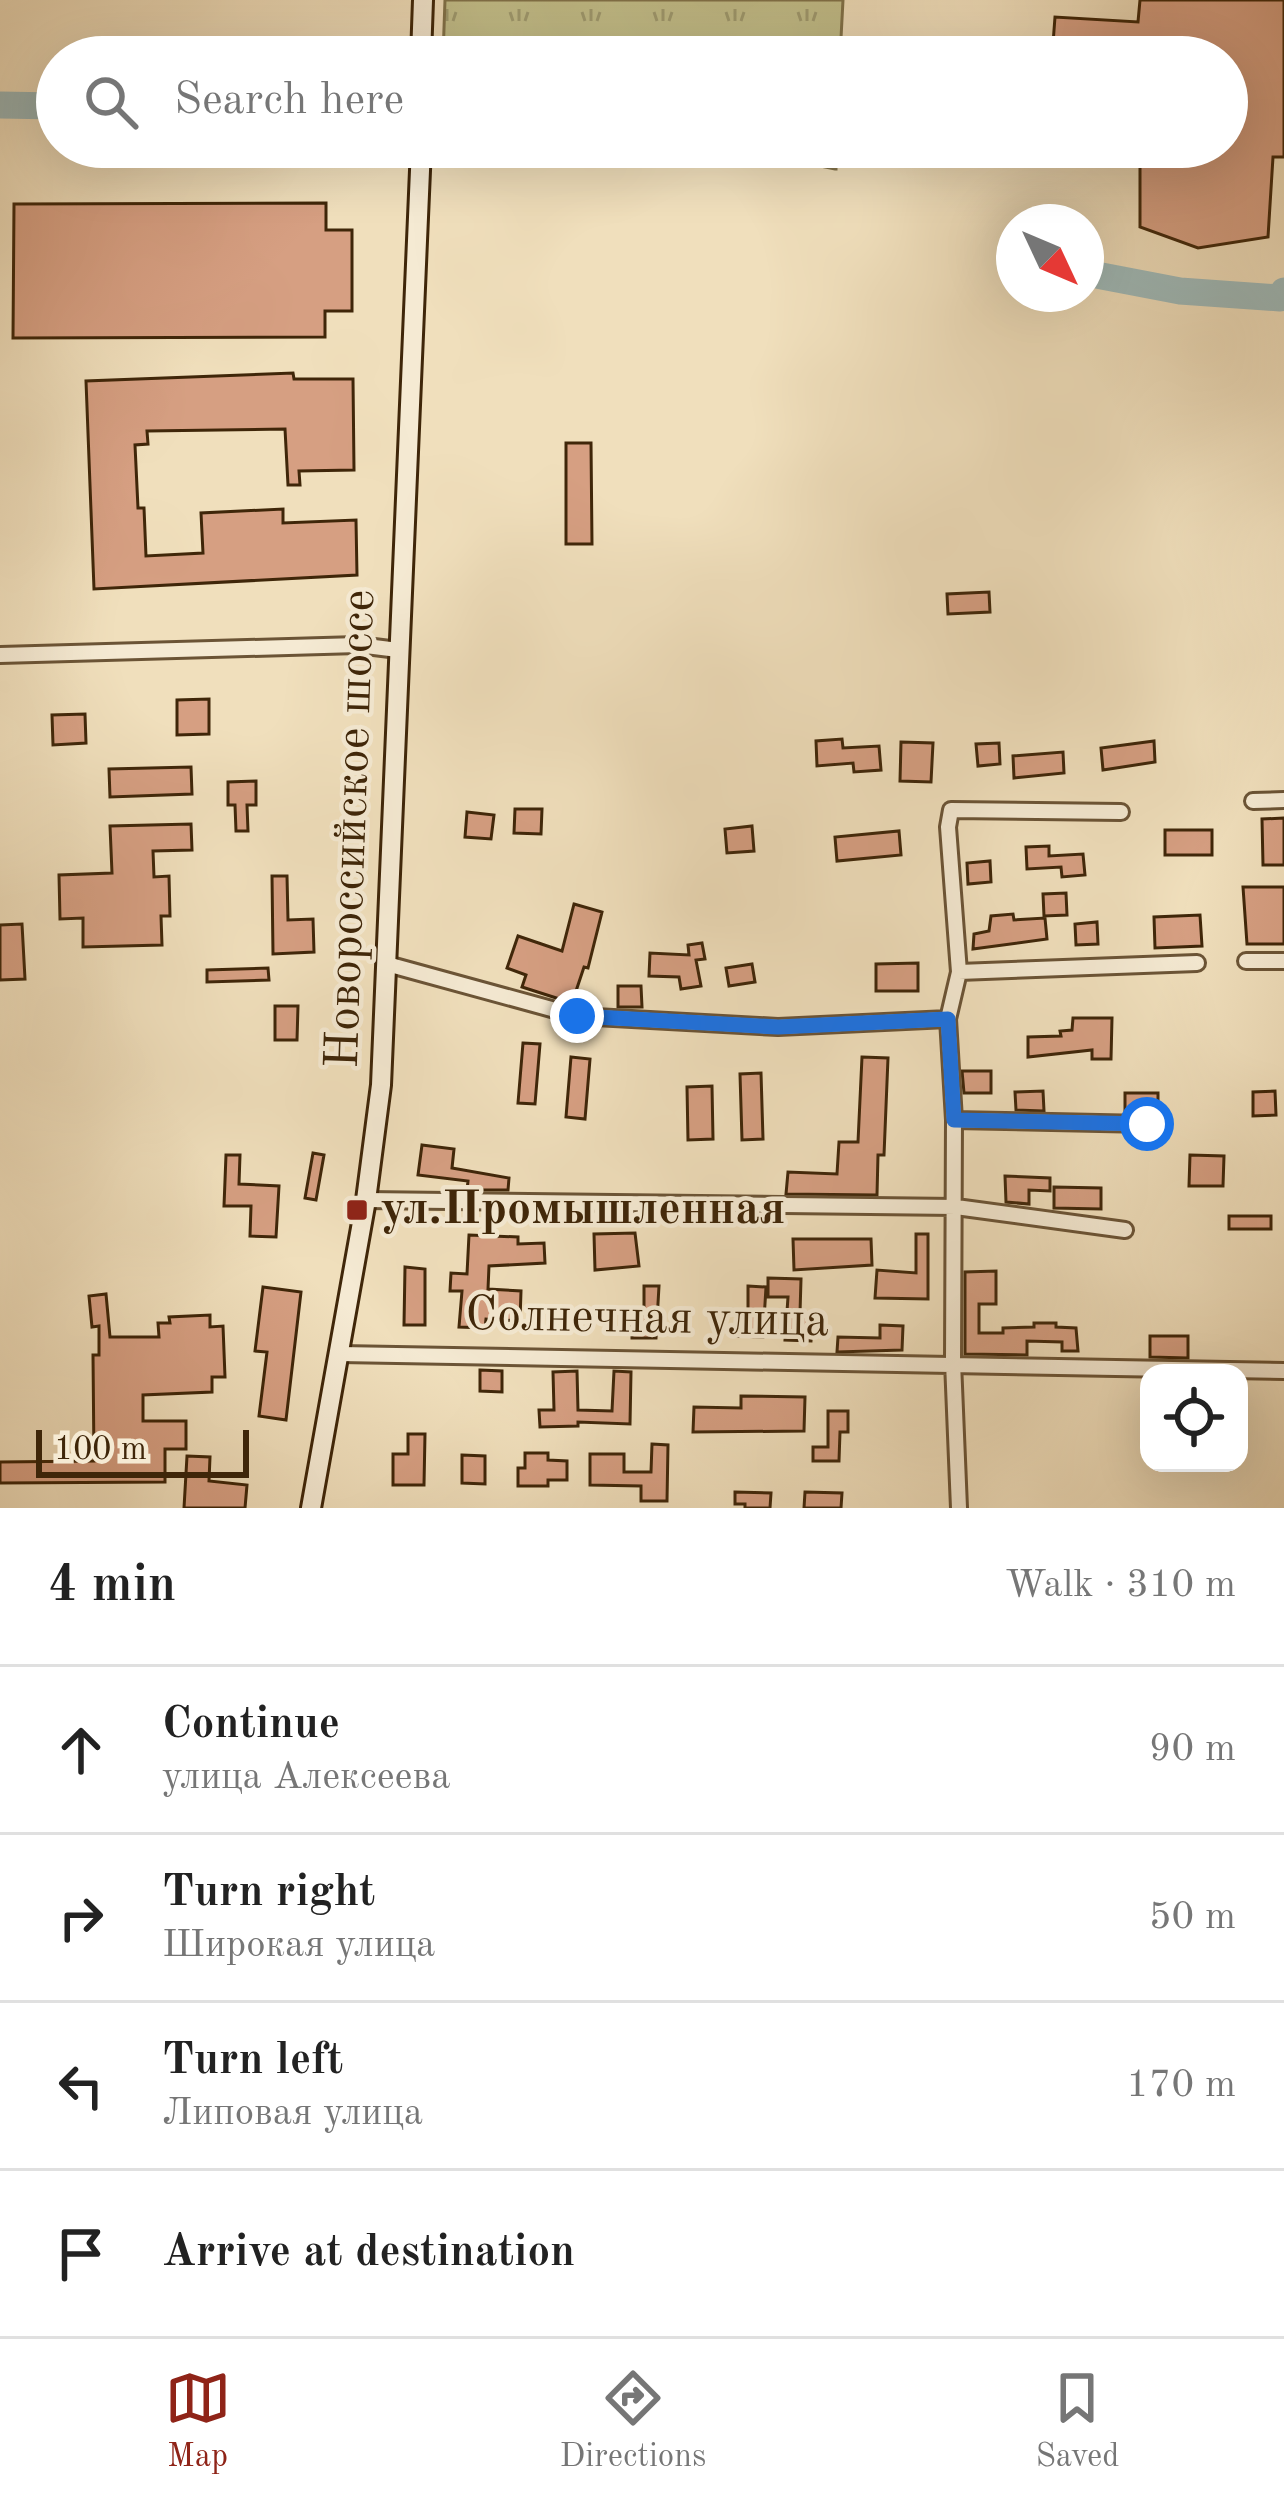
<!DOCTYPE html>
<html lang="en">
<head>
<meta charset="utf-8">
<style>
  body { margin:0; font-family:"Old Standard TT",serif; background:#f2f2f2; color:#222 }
  .controls { position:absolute; right:36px; bottom:36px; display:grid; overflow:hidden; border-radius:24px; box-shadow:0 12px 48px #0002 }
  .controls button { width:108px; height:108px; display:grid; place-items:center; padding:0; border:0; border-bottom:3px solid #e0e0e0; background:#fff; color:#222; font:60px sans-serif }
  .compass { position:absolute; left:996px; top:204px; width:108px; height:108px; border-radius:50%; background:#fff; box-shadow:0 12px 48px #0002; rotate:134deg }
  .scale { position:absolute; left:36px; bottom:30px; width:213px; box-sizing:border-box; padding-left:12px; border:6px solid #3f2609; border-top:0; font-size:33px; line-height:42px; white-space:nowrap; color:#3f2609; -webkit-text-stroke:9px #f5ead3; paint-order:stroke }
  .stop { position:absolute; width:36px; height:36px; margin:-27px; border:9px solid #1a73e8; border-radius:50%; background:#fff }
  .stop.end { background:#1a73e8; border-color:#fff; box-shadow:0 3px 12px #0008 }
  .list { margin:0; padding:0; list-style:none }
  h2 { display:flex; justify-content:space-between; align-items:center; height:156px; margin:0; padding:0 48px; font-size:51px }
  h2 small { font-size:39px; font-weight:400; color:#767676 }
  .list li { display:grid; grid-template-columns:78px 1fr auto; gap:36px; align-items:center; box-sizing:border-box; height:168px; padding:0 48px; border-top:3px solid #e0e0e0 }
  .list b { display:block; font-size:45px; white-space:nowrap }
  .list p { margin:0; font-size:39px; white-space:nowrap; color:#767676 }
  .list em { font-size:39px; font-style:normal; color:#767676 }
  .icon { flex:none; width:66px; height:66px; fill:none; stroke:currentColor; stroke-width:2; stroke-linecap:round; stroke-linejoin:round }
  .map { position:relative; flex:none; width:1284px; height:1508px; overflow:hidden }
  .search { position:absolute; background:#fff; box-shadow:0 12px 48px #0002; left:36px; right:36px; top:36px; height:132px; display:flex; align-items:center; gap:30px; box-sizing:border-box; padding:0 42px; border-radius:66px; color:#767676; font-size:45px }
  .sheet { height:828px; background:#fff }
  nav { display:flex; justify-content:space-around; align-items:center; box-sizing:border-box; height:168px; border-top:3px solid #e0e0e0; background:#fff; font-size:33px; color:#767676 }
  nav a { display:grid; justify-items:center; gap:6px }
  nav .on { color:#8f2418 }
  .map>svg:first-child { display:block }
  .grass { fill:url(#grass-tufts); stroke:#80724a; stroke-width:3 }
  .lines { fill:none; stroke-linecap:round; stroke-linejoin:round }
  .river { stroke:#9ebaba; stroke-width:27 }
  .building { fill:#d69f82; stroke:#3f2609; stroke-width:3 }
  .minor-casing { stroke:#6b5436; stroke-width:20 }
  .secondary-casing { stroke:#3f2609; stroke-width:24 }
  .minor { stroke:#f5ead3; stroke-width:14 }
  .secondary { stroke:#f5ead3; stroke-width:18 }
  .route { stroke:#1a73e8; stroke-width:15 }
  .poi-dot { fill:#8f2418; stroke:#f5ead3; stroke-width:4.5 }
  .labels { text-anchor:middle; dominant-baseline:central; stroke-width:9; stroke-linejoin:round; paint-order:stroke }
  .street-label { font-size:48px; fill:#3f2609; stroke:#f5ead3 }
  .poi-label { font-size:48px; font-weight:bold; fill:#3f2609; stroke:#f5ead3; text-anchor:start }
</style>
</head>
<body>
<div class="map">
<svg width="1284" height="1508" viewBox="0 0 1284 1508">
  <defs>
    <pattern id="grass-tufts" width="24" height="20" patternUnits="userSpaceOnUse" patternTransform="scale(3)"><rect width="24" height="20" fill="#c2bf8b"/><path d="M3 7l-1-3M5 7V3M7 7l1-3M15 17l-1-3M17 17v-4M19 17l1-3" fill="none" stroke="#9f9b70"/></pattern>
  </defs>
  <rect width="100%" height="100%" fill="#f0dfbc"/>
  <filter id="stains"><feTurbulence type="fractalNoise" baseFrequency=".00167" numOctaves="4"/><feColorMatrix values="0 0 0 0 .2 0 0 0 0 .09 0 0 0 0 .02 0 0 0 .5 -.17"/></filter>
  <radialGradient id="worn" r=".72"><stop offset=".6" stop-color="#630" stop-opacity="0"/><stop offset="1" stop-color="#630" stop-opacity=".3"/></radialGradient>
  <path class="grass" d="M445 0H843L840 57H443Z
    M726 147H836V169H835Z"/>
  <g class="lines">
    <path class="river" d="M0 105 57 106
      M1086 273 1180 291 1280 298 1284 291"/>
  </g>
  <path class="building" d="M1140 0H1284V157H1273L1268 237 1198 248 1140 227V147H1227V57H1052L1055 17 1138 22Z
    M326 203V230H352V311H325V337L13 338 14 204Z
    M293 373 294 379H353L354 470 299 471 300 485H288L285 429 147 431 148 444 135 445 138 508H144L146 556 203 553 201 513 283 509V523L356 520 357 575 94 589 86 381Z
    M566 443H591L592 544H566Z
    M989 592 990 612 948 614 947 594Z
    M209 699V734L177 735V700Z
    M85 714 86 743 53 745 52 715Z
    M842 739 843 748 879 746 881 770 854 772 853 763 817 766 816 741Z
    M1154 741 1155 762 1103 770 1101 748Z
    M901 742 933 743 931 782 900 781Z
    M999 743 1000 764 978 766 976 744Z
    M1063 752 1064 773 1014 778 1013 756Z
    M191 767 192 794 110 797 109 769Z
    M256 781V805H247L248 831H236L235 805H228V782Z
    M515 809H542L541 834 514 833Z
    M467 812 494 815 491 839 465 837Z
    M1284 818V865H1263L1262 819Z
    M191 824 192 850 153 851 154 877 169 876 170 916H161L162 945 83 947V918L60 919 59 875 112 873 110 826Z
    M752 826 754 851 727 853 725 829Z
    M1165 830H1212V855H1165Z
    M899 831 901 855 837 861 835 837Z
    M1049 846V856L1083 854 1085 875 1062 877 1061 867 1027 869 1026 847Z
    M990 861 991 882 968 884 967 863Z
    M272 876H287L288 920 313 919 314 952 273 954Z
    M1243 887H1284V944H1247Z
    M1066 893 1067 915 1044 916 1043 894Z
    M574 904 602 912 588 968 584 967 572 1003 522 987 526 975 507 968 518 936 562 951Z
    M1013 914 1014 920 1045 918 1047 939 973 949 974 934 989 931 991 916Z
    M1200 915 1202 946 1155 948 1154 917Z
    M1097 922 1098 944 1076 945 1075 924Z
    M22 924 25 979 0 980V925Z
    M702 943 705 959 696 960 701 986 681 989 679 977 649 976 650 953 689 955 688 945Z
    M918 963V991H876V964Z
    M752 964 755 982 729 986 726 968Z
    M268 968 269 980 207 982V970Z
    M618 986H641L642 1007H618Z
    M275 1006H298L297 1040H275Z
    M1073 1018H1112L1111 1059H1092V1050L1028 1057V1037L1061 1036 1060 1031 1072 1030Z
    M523 1043 540 1044 535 1104 518 1103Z
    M571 1057 590 1059 585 1119 566 1117Z
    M862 1057 888 1058 884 1155H878L877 1195 786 1194 788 1172 837 1174 839 1142H858Z
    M962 1071H991V1093H964Z
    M761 1073 763 1139 742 1140 740 1074Z
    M712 1086 713 1139 688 1140 687 1087Z
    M1043 1091 1044 1111 1016 1110 1015 1092Z
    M1275 1091 1276 1115 1253 1116V1092Z
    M1125 1093H1158V1114L1125 1112Z
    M422 1145 454 1149 452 1168 509 1178 508 1190H467L468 1181 418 1175Z
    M313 1153 324 1155 316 1200 305 1198Z
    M226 1155H240L239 1184 279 1186 276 1237 250 1236 251 1206H224Z
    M1190 1155 1224 1156 1223 1186H1189Z
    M1005 1176 1050 1178V1191L1029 1190V1204L1006 1202Z
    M1054 1187 1101 1188V1209L1054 1208Z
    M1229 1216H1271V1229H1229Z
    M635 1233 639 1266 595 1270 594 1234Z
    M916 1234H928V1299L875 1298 877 1270 916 1273Z
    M469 1235 518 1237V1244L544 1243 545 1263 489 1266 488 1289 521 1291 520 1321 486 1319 485 1328 459 1327 462 1291H450L451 1273 467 1274Z
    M793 1239H871L872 1265 794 1270Z
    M405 1267 425 1269V1325H404Z
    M996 1271V1304H979V1333H1003V1328L1034 1327V1323H1056V1327L1076 1328 1078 1351H1062V1342L1027 1341V1355L965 1354V1272Z
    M768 1278 801 1279 800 1313 813 1314 811 1341 785 1340 788 1297H768Z
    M644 1286H659L656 1338H632V1315H644Z
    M748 1286 766 1287 763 1337 735 1336 736 1314 748 1315Z
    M263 1287 301 1292 286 1420 259 1416 267 1352 255 1351Z
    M106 1294 110 1337H159L158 1323H170L169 1317 210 1315V1327L223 1326 225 1377H212V1392L143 1395V1421H186V1449H165V1482L0 1483V1462L94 1461 93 1355H99V1326L92 1327 89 1296Z
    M880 1325 903 1326 902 1350 837 1352 838 1337 880 1338Z
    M1150 1336H1188V1358L1150 1357Z
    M480 1370 502 1371V1392L480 1391Z
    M577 1371 578 1410 612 1411 614 1371 631 1372 630 1424 578 1422V1426L540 1427 539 1410H554L553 1372Z
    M741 1396 805 1397 804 1431 693 1432 694 1407 741 1408Z
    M828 1411H848V1432H840L839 1461H813V1447H828Z
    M408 1434H425L424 1485H393V1454H408Z
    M652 1444 668 1445 667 1501H641V1486L590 1485V1454H624V1472H651Z
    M525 1453H548V1460L567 1461V1480H548V1486H518V1468H525Z
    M462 1455 485 1456V1484L462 1483Z
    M187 1456 210 1457 209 1481 247 1485 245 1508H184Z
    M735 1492 771 1493 770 1508H745V1504H735Z
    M805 1492 842 1493 841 1508H804Z"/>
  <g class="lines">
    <defs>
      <path id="minor" d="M0 655 358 645 398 650
        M1253 801 1284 800
        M1246 961H1284
        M387 964 577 1016 778 1027 948 1019
        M959 972 1197 963
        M954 1120 1147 1124
        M366 1200 956 1207 1125 1230
        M340 1354 1284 1371
        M959 1508 953 1362 954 1120 948 1019 959 972 948 827 951 810 1121 812"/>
      <path id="secondary" d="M421 57 423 0
        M311 1508 366 1200 381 1085 421 147"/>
    </defs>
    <use href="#minor" class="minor-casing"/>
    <use href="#secondary" class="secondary-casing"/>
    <use href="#minor" class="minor"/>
    <use href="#secondary" class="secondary"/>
  </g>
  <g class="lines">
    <path class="route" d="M577 1016 778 1027 948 1019 954 1120 1147 1124"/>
  </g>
  <rect class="poi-dot" x="345" y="1198" width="24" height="24" rx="6"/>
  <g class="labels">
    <g class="street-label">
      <text transform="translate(352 829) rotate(-88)">Новороссийское шоссе</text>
      <text transform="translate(647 1319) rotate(1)">Солнечная улица</text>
    </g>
    <g class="poi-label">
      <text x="381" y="1210">ул.Промышленная</text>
    </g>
  </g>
  <rect width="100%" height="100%" filter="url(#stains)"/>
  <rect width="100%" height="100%" fill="url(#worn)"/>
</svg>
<div class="controls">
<button><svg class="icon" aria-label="locate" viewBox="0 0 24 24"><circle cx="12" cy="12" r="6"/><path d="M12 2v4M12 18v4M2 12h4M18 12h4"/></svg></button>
</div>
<svg class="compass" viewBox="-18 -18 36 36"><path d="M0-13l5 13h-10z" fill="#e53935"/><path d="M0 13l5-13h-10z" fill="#767676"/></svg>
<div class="scale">100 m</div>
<div class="stop" style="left:1147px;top:1124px"></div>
<div class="stop end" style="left:577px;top:1016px"></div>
<div class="search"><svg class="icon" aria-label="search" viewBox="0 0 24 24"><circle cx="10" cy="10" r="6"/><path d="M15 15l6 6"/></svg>Search here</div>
</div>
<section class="sheet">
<h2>4 min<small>Walk · 310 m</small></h2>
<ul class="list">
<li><svg class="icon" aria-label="ahead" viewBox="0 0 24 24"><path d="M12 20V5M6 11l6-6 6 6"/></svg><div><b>Continue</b><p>улица Алексеева</p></div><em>90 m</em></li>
<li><svg class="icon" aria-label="right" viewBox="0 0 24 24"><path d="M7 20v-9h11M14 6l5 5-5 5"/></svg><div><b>Turn right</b><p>Широкая улица</p></div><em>50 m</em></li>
<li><svg class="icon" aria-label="left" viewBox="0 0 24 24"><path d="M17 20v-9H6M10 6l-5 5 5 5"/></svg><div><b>Turn left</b><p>Липовая улица</p></div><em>170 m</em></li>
<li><svg class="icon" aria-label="arrive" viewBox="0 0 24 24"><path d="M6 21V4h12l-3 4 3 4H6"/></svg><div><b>Arrive at destination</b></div></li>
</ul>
</section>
<nav>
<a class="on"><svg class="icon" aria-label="map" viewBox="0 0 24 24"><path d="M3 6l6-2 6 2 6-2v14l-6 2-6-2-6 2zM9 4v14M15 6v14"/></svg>Map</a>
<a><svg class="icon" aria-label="directions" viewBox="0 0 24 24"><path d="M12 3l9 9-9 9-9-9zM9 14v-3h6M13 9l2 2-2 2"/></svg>Directions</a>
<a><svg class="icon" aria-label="saved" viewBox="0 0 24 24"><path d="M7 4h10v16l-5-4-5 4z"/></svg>Saved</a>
</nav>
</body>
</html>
